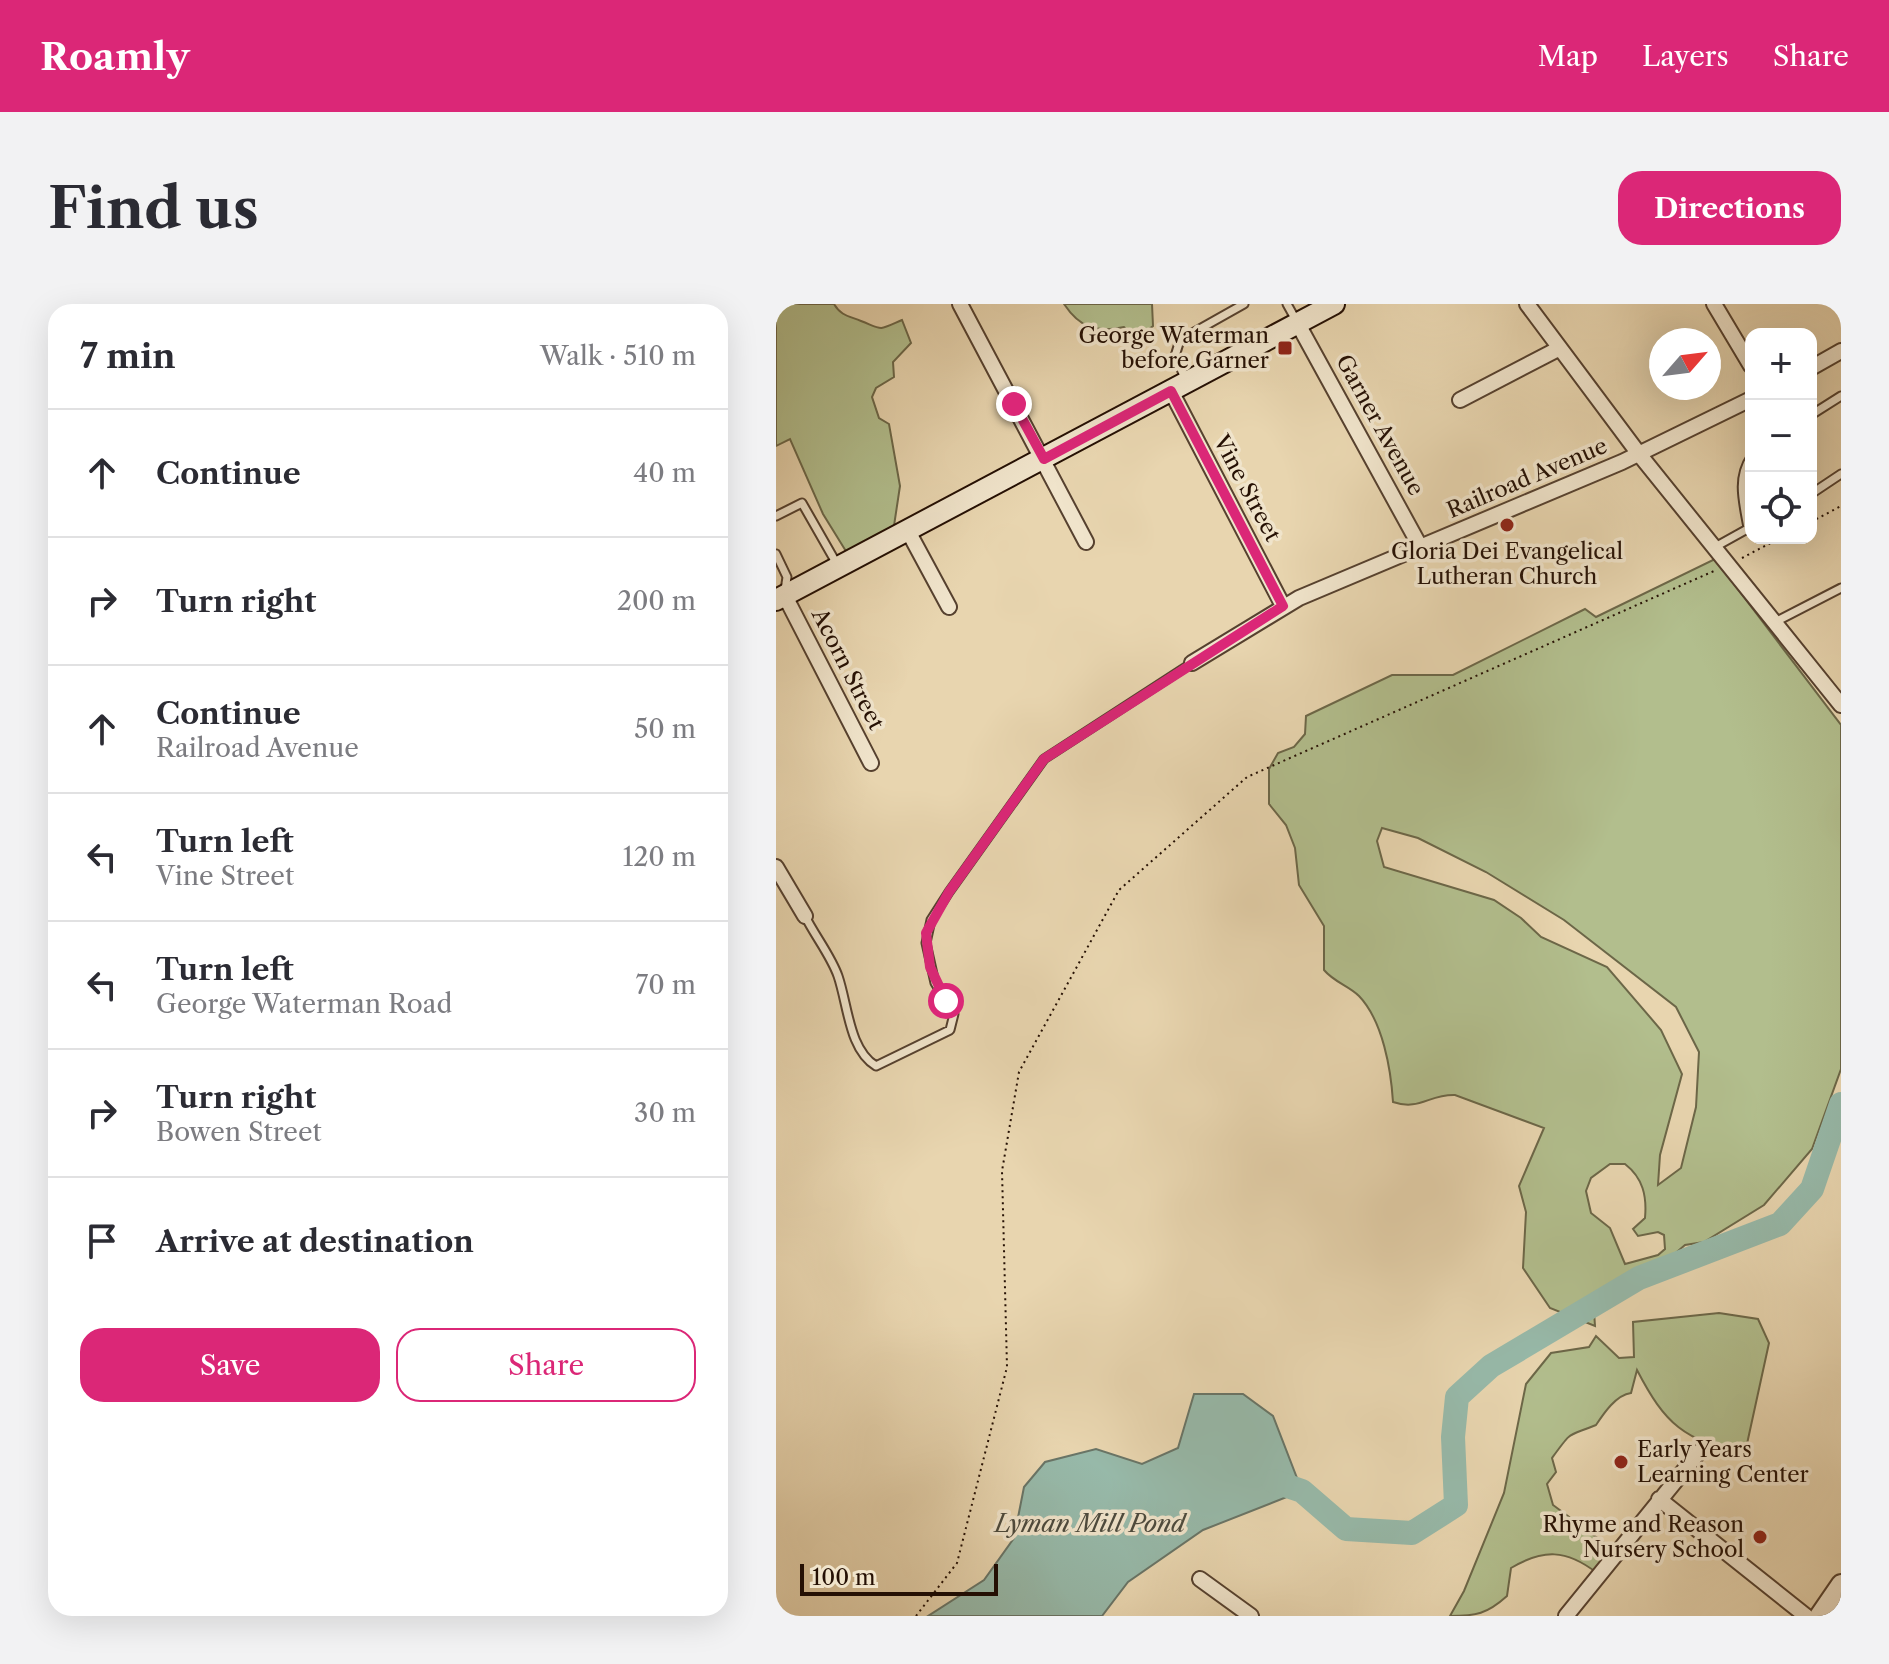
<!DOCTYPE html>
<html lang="en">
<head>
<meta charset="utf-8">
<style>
  body { margin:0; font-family:"Libre Caslon Text",serif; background:#f2f2f3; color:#2b2b33 }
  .controls { position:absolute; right:24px; top:24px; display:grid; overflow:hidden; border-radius:16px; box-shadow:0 8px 32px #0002 }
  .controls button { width:72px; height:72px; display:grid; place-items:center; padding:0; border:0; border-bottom:2px solid #e1e1e2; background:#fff; color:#2b2b33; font:40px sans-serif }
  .compass { position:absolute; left:873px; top:24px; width:72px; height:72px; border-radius:50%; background:#fff; box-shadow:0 8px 32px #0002; rotate:62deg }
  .scale { position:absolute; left:24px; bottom:20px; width:198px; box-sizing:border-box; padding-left:8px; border:4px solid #251004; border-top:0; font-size:22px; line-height:28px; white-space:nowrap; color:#251004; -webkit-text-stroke:6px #f0e4cb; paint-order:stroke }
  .stop { position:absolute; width:24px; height:24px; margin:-18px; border:6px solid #db2777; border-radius:50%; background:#fff }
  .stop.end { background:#db2777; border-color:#fff; box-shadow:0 2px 8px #0008 }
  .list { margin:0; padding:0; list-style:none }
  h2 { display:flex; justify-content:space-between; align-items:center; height:104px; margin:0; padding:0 32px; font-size:34px }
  h2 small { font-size:26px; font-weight:400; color:#7c7c81 }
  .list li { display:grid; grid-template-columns:52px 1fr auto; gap:24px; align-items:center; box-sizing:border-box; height:128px; padding:0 32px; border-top:2px solid #e1e1e2 }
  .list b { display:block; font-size:30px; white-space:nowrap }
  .list p { margin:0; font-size:26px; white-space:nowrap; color:#7c7c81 }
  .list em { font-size:26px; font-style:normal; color:#7c7c81 }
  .actions { display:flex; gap:16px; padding:24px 32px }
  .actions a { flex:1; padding:18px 0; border:2px solid #db2777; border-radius:24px; text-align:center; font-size:28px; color:#db2777 }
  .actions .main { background:#db2777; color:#fff }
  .icon { flex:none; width:44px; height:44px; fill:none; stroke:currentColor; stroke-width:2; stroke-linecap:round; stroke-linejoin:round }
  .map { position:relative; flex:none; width:1065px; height:1312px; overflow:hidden; border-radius:24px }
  header { display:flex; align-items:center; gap:48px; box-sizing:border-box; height:112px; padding:0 40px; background:#db2777; color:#fff }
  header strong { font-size:38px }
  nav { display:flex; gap:44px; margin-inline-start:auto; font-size:28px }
  .intro { display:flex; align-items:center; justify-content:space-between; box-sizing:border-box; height:192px; padding:0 48px }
  h1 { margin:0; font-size:56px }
  .button { padding:20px 36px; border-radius:24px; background:#db2777; color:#fff; font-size:28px; font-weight:700 }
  main { display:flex; gap:48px; padding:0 48px }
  aside { flex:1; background:#fff; border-radius:24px; box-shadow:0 8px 32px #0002 }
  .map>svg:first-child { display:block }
  .green { fill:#b2be8d; stroke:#6c6748; stroke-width:2; fill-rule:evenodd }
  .water { fill:#97b9a9; stroke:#697567; stroke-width:2 }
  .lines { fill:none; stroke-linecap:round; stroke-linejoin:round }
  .river { stroke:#97b9a9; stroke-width:24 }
  .service-casing { stroke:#56412f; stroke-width:11 }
  .minor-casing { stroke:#56412f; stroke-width:18 }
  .tertiary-casing { stroke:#56412f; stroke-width:22 }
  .secondary-casing { stroke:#251004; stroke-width:24 }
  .path { stroke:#251004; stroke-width:2; stroke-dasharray:2 4; stroke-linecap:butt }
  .service { stroke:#f0e4cb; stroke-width:7 }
  .minor { stroke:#f0e4cb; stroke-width:14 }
  .tertiary { stroke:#f0e4cb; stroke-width:18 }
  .secondary { stroke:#f0e4cb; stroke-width:20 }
  .route { stroke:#db2777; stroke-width:10 }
  .poi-dot { fill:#8f2418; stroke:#f0e4cb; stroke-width:3 }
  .labels { text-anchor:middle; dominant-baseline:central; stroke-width:7; stroke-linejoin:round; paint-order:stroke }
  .poi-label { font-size:22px; fill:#251004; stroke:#f0e4cb; text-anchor:end }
  .street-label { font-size:22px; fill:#251004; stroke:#f0e4cb }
  .water-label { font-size:24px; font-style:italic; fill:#4d4b3e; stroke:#f0e4cb }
</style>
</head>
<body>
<header>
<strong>Roamly</strong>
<nav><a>Map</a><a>Layers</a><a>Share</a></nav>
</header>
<div class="intro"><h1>Find us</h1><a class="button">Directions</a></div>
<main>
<aside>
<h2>7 min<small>Walk · 510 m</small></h2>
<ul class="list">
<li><svg class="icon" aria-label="ahead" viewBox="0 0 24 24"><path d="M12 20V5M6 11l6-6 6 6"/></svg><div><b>Continue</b></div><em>40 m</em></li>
<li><svg class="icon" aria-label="right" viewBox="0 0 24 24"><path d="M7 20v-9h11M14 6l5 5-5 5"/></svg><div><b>Turn right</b></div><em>200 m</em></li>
<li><svg class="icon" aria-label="ahead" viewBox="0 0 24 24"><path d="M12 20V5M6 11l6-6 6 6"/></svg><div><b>Continue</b><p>Railroad Avenue</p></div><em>50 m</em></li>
<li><svg class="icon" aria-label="left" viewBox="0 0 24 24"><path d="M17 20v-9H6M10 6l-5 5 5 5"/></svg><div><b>Turn left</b><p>Vine Street</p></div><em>120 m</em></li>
<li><svg class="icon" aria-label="left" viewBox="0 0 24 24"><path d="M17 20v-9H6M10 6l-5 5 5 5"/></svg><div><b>Turn left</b><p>George Waterman Road</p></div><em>70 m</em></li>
<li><svg class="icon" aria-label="right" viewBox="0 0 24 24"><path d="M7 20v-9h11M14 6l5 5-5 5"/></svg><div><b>Turn right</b><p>Bowen Street</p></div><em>30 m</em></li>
<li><svg class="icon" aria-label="arrive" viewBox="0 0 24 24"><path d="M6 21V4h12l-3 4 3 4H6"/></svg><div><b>Arrive at destination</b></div></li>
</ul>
<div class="actions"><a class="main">Save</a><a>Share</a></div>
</aside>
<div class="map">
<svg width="1065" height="1312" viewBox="0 0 1065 1312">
  <rect width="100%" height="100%" fill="#e8d5af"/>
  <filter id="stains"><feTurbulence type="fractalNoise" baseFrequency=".0025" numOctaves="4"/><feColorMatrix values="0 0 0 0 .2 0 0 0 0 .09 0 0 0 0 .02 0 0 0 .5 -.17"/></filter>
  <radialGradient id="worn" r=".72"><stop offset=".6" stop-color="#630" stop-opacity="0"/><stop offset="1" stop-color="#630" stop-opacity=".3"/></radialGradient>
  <path class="green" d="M0 0H58C65 12 73 12 85 17 108 26 101 27 126 16L135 39 117 58 118 73 100 84 96 93 103 114 113 120 124 182 116 235 76 257 47 210 14 135 0 142Z
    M288 0H376L377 22 361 34 348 23C320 29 304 24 288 0Z
    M939 255 1065 421V765L1036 845 988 901 928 938 909 941 895 953 845 973 818 1007 819 1022 774 1004 747 964 750 908 743 882 768 824 679 791C653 790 644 807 617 798 615 766 607 717 583 692 573 682 558 678 548 666V622L523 581 519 544 510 521 493 500V465L502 449 518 443 529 430 530 412 616 371H677L809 305 820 313ZM606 524 642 534 710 568 788 616 900 703 923 748 920 803 905 864 882 881 884 851 906 770 885 726 831 663 765 633 745 614 718 596 608 563 601 537ZM834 860H849C867 874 871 892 869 914L857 925 862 932 882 928 888 931 889 945 882 951 849 960 834 924 815 909 810 887 815 874Z
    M943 1009 982 1015 993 1039 969 1149C908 1137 889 1120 861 1066L855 1089C840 1091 828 1109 820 1121 791 1133 797 1125 776 1154L780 1168 771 1180 777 1201 839 1247 821 1269C790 1245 767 1245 735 1264L731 1292C711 1310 700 1312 674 1312L688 1287 728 1189 750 1080 775 1049 813 1043 820 1032 843 1054 858 1053 857 1018Z"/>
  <path class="water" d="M418 1090H467L497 1112 526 1187 427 1226 352 1278 326 1312H152L208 1276 238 1234 248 1183 269 1158 320 1145 366 1160 402 1144Z"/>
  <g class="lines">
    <path class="river" d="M497 1177 526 1187 570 1225 636 1229 680 1201 677 1133 681 1093 715 1062 863 974 1004 920 1036 885 1065 800"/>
    <defs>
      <path id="service" d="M511 0 521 18
        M410 76 399 52 404 36 468 0
        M1035 111 1065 92
        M1035 190 1065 170
        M0 212 26 199 62 262
        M972 224C968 200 960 175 975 153
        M939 243 975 223
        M0 250 11 273 9 286
        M999 318 1065 284
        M29 612C39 632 55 652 62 672 72 701 73 746 100 762L174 726 178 710 159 679 150 639 155 616 173 588 268 455 416 359"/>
      <path id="minor" d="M184 0 310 238
        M751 0 863 150 1065 401
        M938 0 975 62
        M522 20 645 244
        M1035 64 1065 47
        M395 87 507 302
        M684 96 784 44
        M132 227 173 303
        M9 292 95 459
        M416 359 523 294 846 158 975 95
        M0 563 29 612
        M883 1195 1030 1312
        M424 1275 475 1312
        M790 1312 923 1148"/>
      <path id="tertiary" d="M1043 1312 1065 1280"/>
      <path id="secondary" d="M0 296 558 0"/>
    </defs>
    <use href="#service" class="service-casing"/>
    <use href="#minor" class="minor-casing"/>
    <use href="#tertiary" class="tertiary-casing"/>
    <use href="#secondary" class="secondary-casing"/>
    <path class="path" d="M1035 218 1065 202
      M966 254 1004 234
      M140 1312 181 1259 231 1063 226 867 243 768 343 586 471 473 938 267"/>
    <use href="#service" class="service"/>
    <use href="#minor" class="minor"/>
    <use href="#tertiary" class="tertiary"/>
    <use href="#secondary" class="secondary"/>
  </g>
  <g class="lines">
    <path class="route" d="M170 697 154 663 150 629 173 588 268 455 507 302 395 87 268 155 238 100"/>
  </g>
  <g class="poi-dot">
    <rect x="501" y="36" width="16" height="16" rx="4"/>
    <circle cx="731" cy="221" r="8"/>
    <circle cx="845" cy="1158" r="8"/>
    <circle cx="984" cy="1233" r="8"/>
  </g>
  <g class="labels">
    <g class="poi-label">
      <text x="493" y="31">George Waterman<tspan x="493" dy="25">before Garner</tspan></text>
      <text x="731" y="247" text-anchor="middle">Gloria Dei Evangelical<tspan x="731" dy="25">Lutheran Church</tspan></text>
      <text x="861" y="1145" text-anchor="start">Early Years<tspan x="861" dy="25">Learning Center</tspan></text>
      <text x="968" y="1220">Rhyme and Reason<tspan x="968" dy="25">Nursery School</tspan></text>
    </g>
    <g class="street-label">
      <text transform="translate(604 121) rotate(61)">Garner Avenue</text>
      <text transform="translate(751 174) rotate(-23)">Railroad Avenue</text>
      <text transform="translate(471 184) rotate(62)">Vine Street</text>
      <text transform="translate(72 365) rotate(63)">Acorn Street</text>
    </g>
    <g class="water-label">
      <text x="314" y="1219">Lyman Mill Pond</text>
    </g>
  </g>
  <rect width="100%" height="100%" filter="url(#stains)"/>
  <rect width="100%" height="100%" fill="url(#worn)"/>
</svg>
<div class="controls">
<button>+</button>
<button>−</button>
<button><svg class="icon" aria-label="locate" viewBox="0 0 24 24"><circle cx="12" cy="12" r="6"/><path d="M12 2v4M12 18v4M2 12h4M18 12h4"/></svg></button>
</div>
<svg class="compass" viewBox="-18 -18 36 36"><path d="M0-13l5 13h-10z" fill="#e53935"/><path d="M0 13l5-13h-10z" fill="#7c7c81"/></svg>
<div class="scale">100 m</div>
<div class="stop" style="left:170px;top:697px"></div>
<div class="stop end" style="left:238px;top:100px"></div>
</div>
</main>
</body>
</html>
